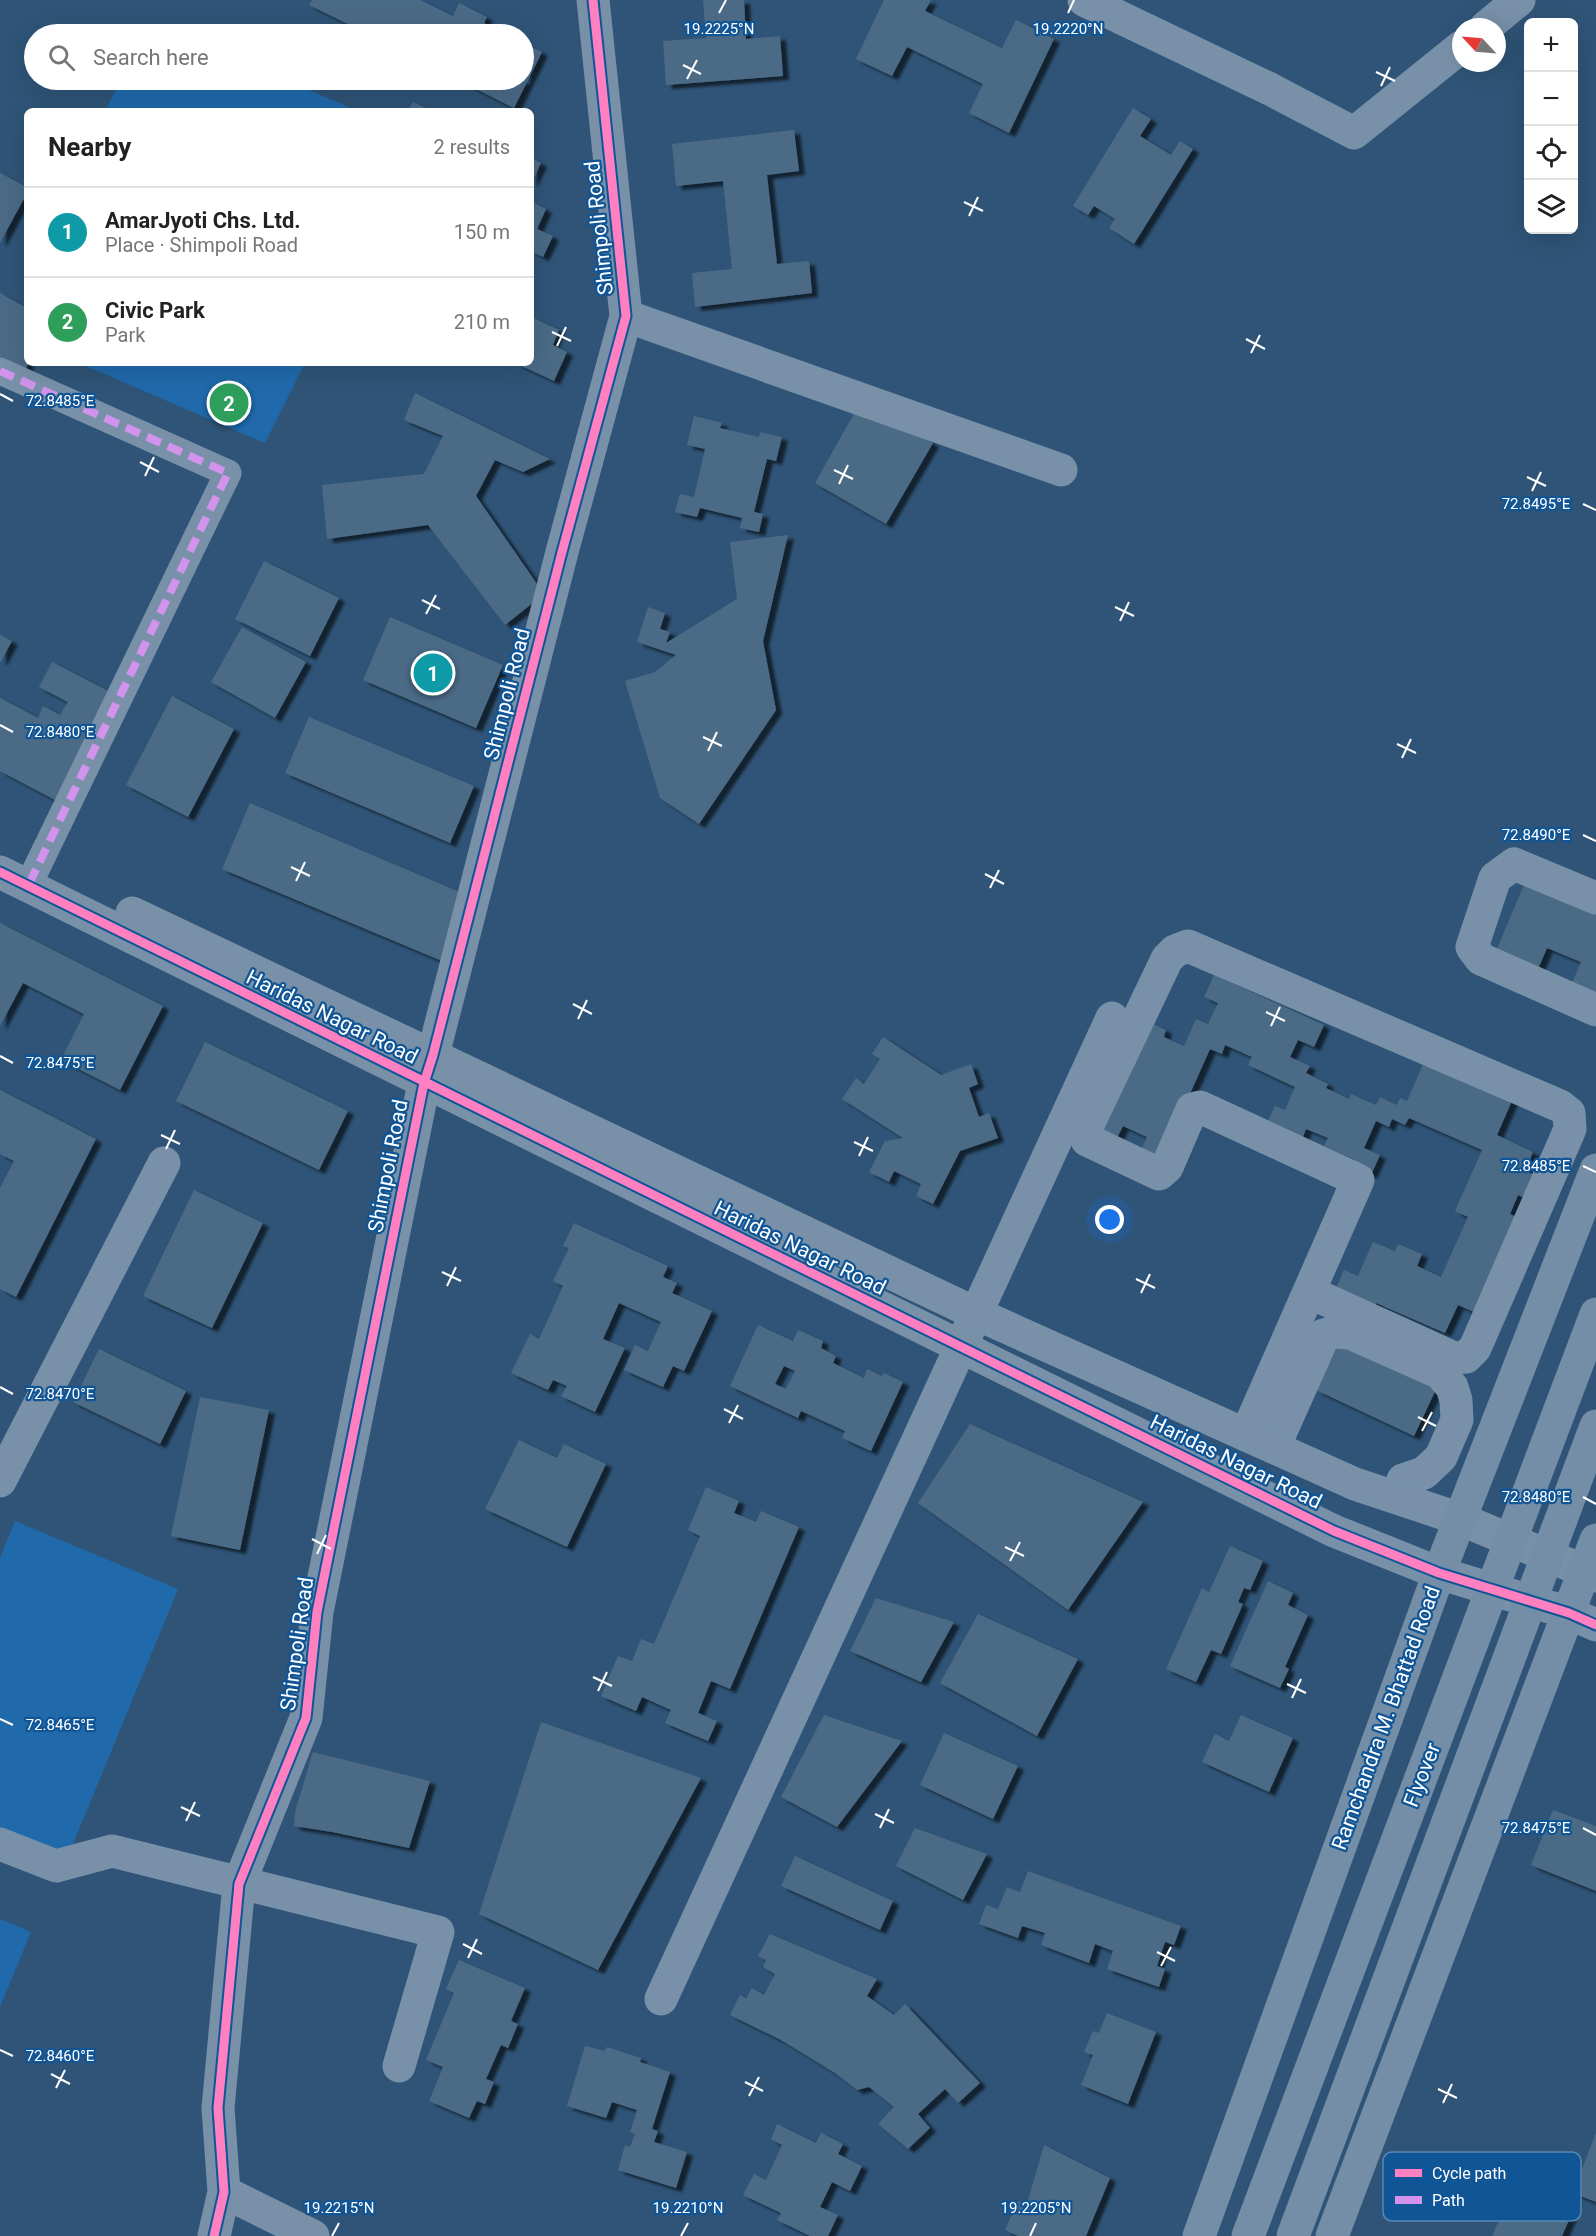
<!DOCTYPE html>
<html lang="en">
<head>
<meta charset="utf-8">
<style>
  body { margin:0; font-family:Roboto,sans-serif; background:#f6f6f6; color:#222 }
  .controls { position:absolute; right:18px; top:18px; display:grid; overflow:hidden; border-radius:9px; box-shadow:0 6px 24px #0002 }
  .controls button { width:54px; height:54px; display:grid; place-items:center; padding:0; border:0; border-bottom:2px solid #e0e0e0; background:#fff; color:#222; font:30px sans-serif }
  .compass { position:absolute; left:1452px; top:18px; width:54px; height:54px; border-radius:50%; background:#fff; box-shadow:0 6px 24px #0002; rotate:296deg }
  .you { position:absolute; left:1110px; top:1220px; width:21px; height:21px; margin:-15px; border:4px solid #fff; border-radius:50%; background:#1a73e8; box-shadow:0 0 0 9px #1a73e833 }
  .badge { display:grid; place-items:center; width:39px; height:39px; border-radius:50%; background:#d93025; color:#fff; font-size:20px; font-weight:700 }
  .pin { position:absolute; translate:-50% -50%; border:3px solid #fff; box-shadow:0 2px 6px #0006 }
  .list { margin:0; padding:0; list-style:none }
  h2 { display:flex; justify-content:space-between; align-items:center; height:78px; margin:0; padding:0 24px; font-size:26px }
  h2 small { font-size:20px; font-weight:400; color:#767676 }
  .list li { display:grid; grid-template-columns:39px 1fr auto; gap:18px; align-items:center; box-sizing:border-box; height:90px; padding:0 24px; border-top:2px solid #e0e0e0 }
  .list b { display:block; font-size:22px; white-space:nowrap }
  .list p { margin:0; font-size:20px; white-space:nowrap; color:#767676 }
  .list em { font-size:20px; font-style:normal; color:#767676 }
  .icon { flex:none; width:33px; height:33px; fill:none; stroke:currentColor; stroke-width:2; stroke-linecap:round; stroke-linejoin:round }
  .map { position:relative; flex:none; width:1596px; height:2236px; overflow:hidden }
  .search { position:absolute; background:#fff; box-shadow:0 6px 24px #0002; left:24px; top:24px; width:510px; height:66px; display:flex; align-items:center; gap:15px; box-sizing:border-box; padding:0 21px; border-radius:33px; color:#767676; font-size:22px }
  .panel { position:absolute; background:#fff; box-shadow:0 6px 24px #0002; left:24px; top:108px; width:510px; height:258px; border-radius:9px }
  .map>svg:first-child { display:block }
  .green { fill:#206aac }
  .building { fill:#4c6b86; fill-rule:evenodd; filter:url(#shadow) }
  .lines { fill:none; stroke-linecap:round; stroke-linejoin:round }
  .pedestrian { stroke:#7891a9; stroke-width:27 }
  .minor { stroke:#7891a9; stroke-width:33 }
  .tertiary { stroke:#7891a9; stroke-width:33 }
  .secondary { stroke:#738ea6; stroke-width:33 }
  .secondary-bridge { stroke:#738ea6; stroke-width:33 }
  .quiet { stroke:#d193ec; stroke-width:8; stroke-dasharray:15 8; stroke-linecap:butt }
  .cycleway-casing { stroke:#105596; stroke-width:13 }
  .cycleway { stroke:#ff80c0; stroke-width:9 }
  .ticks { fill:none; stroke:#fff; stroke-width:2 }
  .labels { text-anchor:middle; dominant-baseline:central; stroke-width:4.5; stroke-linejoin:round; paint-order:stroke }
  .street-label { font-size:21px; fill:#fff; stroke:#105596 }
  .key { fill:#105596; stroke:#5888b6; stroke-width:1.5 }
  .key-label { font-size:16px; fill:#fff }
  .ticks-label { font-size:15px; text-anchor:middle; fill:#fff; stroke:#105596; stroke-width:4.5; stroke-linejoin:round; paint-order:stroke }
</style>
</head>
<body>
<div class="map">
<svg width="1596" height="2236" viewBox="0 0 1596 2236">
  <defs>
    <filter id="shadow"><feDropShadow dx="6" dy="4" stdDeviation="1.5" flood-color="#0009"/></filter>
  </defs>
  <rect width="100%" height="100%" fill="#2f5477"/>
  <path class="green" d="M121 80H285L349 107 348 111H105Z
    M79 363H305L265 443Z
    M15 1521 178 1589 66 1861 0 1833V1558Z
    M0 1919 31 1932 0 2007Z"/>
  <path class="building" d="M312 0H420L453 16 459 3 487 17 484 23 507 34H368L309 5Z
    M703 0H744L746 39 780 36 783 76 666 85 663 41 706 38Z
    M884 0H931L925 11 1002 48 1016 20 1054 39 1009 133 969 113 983 84 907 47 892 76 856 59Z
    M524 43 542 52 514 108 458 80H524Z
    M413 102 432 111H408Z
    M1133 108 1151 119 1140 136 1171 155 1180 141 1193 149 1134 244 1109 228 1115 219 1094 206 1088 215 1073 206Z
    M794 130 799 171 767 175 777 264 809 261 812 293 695 307 692 273 732 269 723 181 676 186 672 144Z
    M531 158 541 163 531 184Z
    M0 173 27 187V193L0 243Z
    M531 201 546 209 537 229 553 236 543 257 531 251Z
    M0 293 27 308V363H29L23 374 0 361Z
    M531 317 559 330 553 345 567 352 554 381 515 363H531Z
    M415 393 550 459 523 472 495 460 476 496 544 594 505 625 428 525 327 539 322 485 424 474 443 436 404 420Z
    M861 401 933 443 886 524 815 483Z
    M694 416 722 423 720 428 759 437 760 432 782 437 776 461 767 459 754 512 763 514 759 532 740 528 742 518 700 508 697 517 675 512 680 494 694 497 705 449 687 445Z
    M788 535 763 641 776 710 699 824 660 798 625 681 655 672 676 655 637 642 648 607 665 613 660 629 670 632 666 643 737 599 730 542Z
    M264 561 339 598 310 656 235 619Z
    M390 617 503 665 476 728 363 680Z
    M242 627 306 662 275 718 211 682Z
    M0 635 12 641 0 663Z
    M52 662 112 693 55 800 0 771V698L38 718 43 706 60 715 68 702 39 687Z
    M172 696 234 729 188 817 126 785Z
    M309 717 474 786 450 843 285 773Z
    M250 803 469 896 442 961 222 869Z
    M1526 880 1596 910V993L1572 983 1581 962 1547 948 1538 969 1496 951Z
    M0 923 163 1006 120 1090 61 1060 84 1014 23 983 0 1026Z
    M1214 975 1324 1025 1314 1047 1298 1040 1290 1057 1310 1066 1306 1073 1328 1084 1326 1088 1349 1099 1351 1094 1376 1105 1380 1097 1397 1105 1400 1098 1407 1101 1427 1055 1515 1094 1497 1135 1533 1152 1525 1171 1542 1178 1532 1201 1518 1195 1510 1214 1523 1220 1481 1315 1458 1305 1445 1333 1376 1303 1373 1311 1334 1293 1344 1270 1358 1276 1373 1242 1395 1251 1398 1244 1422 1254 1417 1266 1441 1277 1468 1217 1455 1211 1482 1150 1409 1118 1405 1125 1392 1119 1389 1127 1376 1121 1364 1148 1380 1155 1371 1175 1352 1167 1355 1160 1324 1146 1328 1138 1306 1129 1303 1137 1265 1128 1275 1106 1285 1110 1295 1087 1248 1065 1252 1057 1225 1045 1222 1054 1210 1049 1159 1163 1139 1155 1147 1137 1123 1126 1114 1144 1091 1134 1142 1019 1166 1030 1164 1037 1184 1046 1196 1019 1208 1024 1218 1003 1204 997Z
    M883 1037 941 1075 971 1064 978 1084 969 1088 979 1117 989 1113 998 1138 960 1151 933 1204 916 1196 921 1184 894 1171 889 1182 869 1172 885 1141 903 1138 842 1099 856 1078 864 1084 880 1059 872 1054Z
    M205 1042 348 1111 319 1170 176 1101Z
    M0 1090 96 1139 16 1297 0 1289V1188L14 1161 0 1154Z
    M194 1190 263 1223 212 1328 143 1296Z
    M574 1223 668 1266 663 1277 677 1283 672 1293 712 1311 684 1371 673 1366 663 1387 624 1370 635 1345 648 1351 661 1322 619 1303 603 1339 625 1348 595 1412 561 1396 567 1386 553 1380 548 1390 511 1373 530 1334 539 1339 563 1286 553 1281 569 1248 563 1246Z
    M758 1325 793 1341 798 1330 823 1341 821 1348 836 1356 833 1363 864 1378 867 1369 882 1376 884 1373 903 1382 871 1451 842 1438 845 1431 801 1411 798 1418 730 1386ZM784 1366 795 1371 786 1389 775 1384Z
    M1341 1338 1439 1383 1414 1436 1316 1390Z
    M99 1349 186 1391 160 1444 73 1402Z
    M200 1397 269 1410 240 1550 171 1536Z
    M970 1424 1143 1502 1068 1610 918 1503Z
    M519 1440 557 1458 564 1444 606 1464 567 1547 485 1509Z
    M706 1487 739 1501 734 1513 756 1522 761 1511 799 1527 730 1689 711 1681 698 1713 717 1721 708 1741 665 1723 671 1710 642 1697 636 1711 601 1696 618 1656 632 1661 641 1639 654 1644 700 1536 688 1530Z
    M1230 1546 1263 1561 1250 1590 1244 1588 1238 1602 1243 1604 1221 1654 1211 1650 1196 1682 1166 1669 1202 1588 1209 1592Z
    M1268 1581 1293 1593 1288 1605 1308 1615 1285 1667 1289 1669 1280 1688 1230 1666Z
    M876 1598 954 1622 921 1682 850 1651Z
    M978 1614 1078 1659 1037 1736 940 1683Z
    M824 1715 902 1741 837 1827 781 1797Z
    M1241 1715 1293 1738 1269 1792 1202 1762 1215 1734 1229 1741Z
    M541 1722 701 1778 598 1970 479 1914Z
    M944 1733 1018 1766 993 1819 920 1785Z
    M313 1752 430 1781 409 1848 332 1832 294 1826 295 1812Z
    M1553 1810 1596 1826V1891L1531 1865Z
    M915 1828 987 1854 963 1900 896 1866Z
    M795 1856 893 1901 880 1930 781 1886Z
    M1028 1871 1181 1926 1174 1945 1165 1942 1157 1966 1165 1969 1159 1987 1107 1969 1113 1951 1095 1944 1089 1963 1041 1945 1045 1933 1022 1926 1018 1938 979 1924 986 1905 998 1909 1007 1887 1020 1892Z
    M770 1934 877 1979 867 1996 894 2015 905 2004 980 2083 958 2103 945 2089 918 2114 930 2128 908 2149 878 2124 894 2107 869 2087 857 2090 835 2073 781 2040 730 2015 740 1995 746 1999 752 1988 764 1995 775 1974 763 1967 766 1960 758 1956Z
    M459 1960 525 1988 511 2021 518 2024 508 2048 501 2045 486 2079 494 2082 485 2104 477 2101 469 2118 429 2101 443 2067 426 2060 454 1993 446 1989Z
    M1107 2013 1156 2032 1128 2104 1081 2085 1093 2055 1084 2052 1093 2031 1099 2033Z
    M585 2046 605 2051 607 2047 641 2058 640 2062 670 2072 652 2129 658 2131 654 2142 687 2152 676 2188 618 2170 625 2145 630 2147 635 2134 630 2132 637 2110 612 2102 606 2118 567 2106Z
    M777 2124 816 2143 821 2133 843 2144 838 2154 862 2166 850 2191 832 2182 820 2207 838 2215 828 2236H810L777 2220 781 2213 743 2195 754 2174 766 2180 782 2145 771 2139Z
    M1596 2133V2202L1573 2193Z
    M1044 2145 1110 2178 1086 2236H1018L1005 2230 1018 2201 1027 2204Z
    M1514 2187 1572 2213 1562 2236H1492Z"/>
  <g class="lines">
    <path class="pedestrian" d="M0 371 228 473 28 886"/>
    <path class="minor" d="M1084 0 1270 89 1354 133 1461 47
      M1486 27 1519 0
      M626 316 1061 470
      M1596 898 1514 864 1495 878 1472 947 1481 959 1596 1010
      M1246 1435 1358 1180 1200 1107 1192 1109 1167 1167 1159 1174 1087 1140 1085 1131 1167 959 1175 951 1188 946 1560 1106 1569 1113 1570 1129 1475 1348 1466 1357 1454 1358 1309 1292
      M1274 1447 1324 1335 1335 1332 1350 1333 1440 1373 1452 1387 1456 1400 1457 1420 1441 1457 1424 1473 1403 1480
      M0 1481 164 1163
      M0 1844 56 1866 112 1851 438 1932 399 2066
      M661 1999 1112 1018
      M224 2192 313 2236
      M214 2236 224 2192 218 2108 239 1884 306 1718 317 1612 424 1083 433 1055 562 552 626 316 593 0"/>
    <path class="tertiary" d="M0 872 1334 1531 1439 1573 1569 1613 1596 1625
      M132 913 977 1314 1355 1484 1460 1519 1596 1576"/>
    <path class="secondary" d="M1199 2236 1439 1573 1596 1170
      M1332 2236 1596 1540"/>
    <path class="secondary-bridge" d="M1248 2236 1596 1314
      M1293 2236 1596 1426"/>
    <path class="quiet" d="M0 371 228 473 28 886"/>
    <defs>
      <path id="cycleway" d="M0 872 1334 1531 1439 1573 1569 1613 1596 1625
        M214 2236 224 2192 218 2108 239 1884 306 1718 317 1612 424 1083 433 1055 562 552 626 316 593 0"/>
    </defs>
    <use href="#cycleway" class="cycleway-casing"/>
    <use href="#cycleway" class="cycleway"/>
  </g>
  <path class="ticks" d="M719 13 726 0M1068 13 1074 0M683 65 701 74M1376 72 1395 81M687 79 697 60M1381 86 1390 67M964 202 983 211M969 216 978 197M552 332 571 341M1246 339 1265 349M557 346 566 327M1251 353 1260 335M0 394 13 401M140 462 159 472M834 470 853 479M145 476 154 457M1527 477 1546 486M839 484 848 465M1532 491 1541 472M1583 504 1596 510M422 600 440 609M1115 607 1134 616M426 614 436 595M1120 621 1129 602M0 725 13 732M703 737 722 746M1397 744 1416 753M708 751 717 732M1402 758 1411 739M1583 835 1596 841M291 867 310 876M985 874 1004 884M296 881 305 862M990 888 999 870M573 1004 592 1014M1266 1012 1285 1021M578 1019 587 1000M1271 1026 1280 1007M0 1056 13 1063M161 1135 180 1144M854 1142 873 1151M166 1149 175 1130M859 1156 868 1137M1583 1166 1596 1172M442 1272 461 1281M1136 1279 1155 1288M447 1286 456 1267M1141 1293 1150 1274M0 1387 13 1394M724 1409 743 1419M1418 1417 1436 1426M729 1423 738 1405M1422 1431 1432 1412M1583 1497 1596 1504M312 1539 331 1549M1005 1547 1024 1556M317 1554 326 1535M1010 1561 1020 1542M593 1677 612 1686M1287 1684 1306 1693M598 1691 607 1672M1292 1698 1301 1679M0 1719 13 1725M181 1807 200 1816M875 1814 894 1823M186 1821 195 1802M880 1828 889 1809M1583 1828 1596 1835M463 1944 482 1954M1157 1952 1175 1961M468 1958 477 1939M1161 1966 1171 1947M0 2050 13 2056M51 2074 70 2084M745 2082 763 2091M56 2088 65 2070M1438 2089 1457 2098M749 2096 759 2077M1443 2103 1452 2084M332 2236 339 2223M681 2236 688 2223M1030 2236 1036 2223"/>
  <g class="labels">
    <g class="street-label">
      <text transform="translate(599 228) rotate(-96)">Shimpoli Road</text>
      <text transform="translate(507 694) rotate(-76)">Shimpoli Road</text>
      <text transform="translate(332 1017) rotate(26)">Haridas Nagar Road</text>
      <text transform="translate(388 1166) rotate(-79)">Shimpoli Road</text>
      <text transform="translate(800 1248) rotate(26)">Haridas Nagar Road</text>
      <text transform="translate(1236 1462) rotate(26)">Haridas Nagar Road</text>
      <text transform="translate(297 1644) rotate(-82)">Shimpoli Road</text>
      <text transform="translate(1386 1718) rotate(-70)">Ramchandra M. Bhattad Road</text>
      <text transform="translate(1422 1775) rotate(-69)">Flyover</text>
    </g>
  </g>
  <rect x="1383" y="2152" width="198" height="69" rx="9" class="key"/>
  <rect x="1395" y="2169" width="27" height="8" fill="#ff80c0"/>
  <rect x="1395" y="2196" width="27" height="8" fill="#d193ec"/>
  <g class="key-label">
    <text x="1432" y="2179">Cycle path</text>
    <text x="1432" y="2206">Path</text>
  </g>
  <g class="ticks-label">
    <text x="719" y="34">19.2225°N</text>
    <text x="1068" y="34">19.2220°N</text>
    <text x="60" y="406">72.8485°E</text>
    <text x="1536" y="509">72.8495°E</text>
    <text x="60" y="737">72.8480°E</text>
    <text x="1536" y="840">72.8490°E</text>
    <text x="60" y="1068">72.8475°E</text>
    <text x="1536" y="1171">72.8485°E</text>
    <text x="60" y="1399">72.8470°E</text>
    <text x="1536" y="1502">72.8480°E</text>
    <text x="60" y="1730">72.8465°E</text>
    <text x="1536" y="1833">72.8475°E</text>
    <text x="60" y="2061">72.8460°E</text>
    <text x="339" y="2213">19.2215°N</text>
    <text x="688" y="2213">19.2210°N</text>
    <text x="1036" y="2213">19.2205°N</text>
  </g>
</svg>
<div class="controls">
<button>+</button>
<button>−</button>
<button><svg class="icon" aria-label="locate" viewBox="0 0 24 24"><circle cx="12" cy="12" r="6"/><path d="M12 2v4M12 18v4M2 12h4M18 12h4"/></svg></button>
<button><svg class="icon" aria-label="layers" viewBox="0 0 24 24"><path d="M12 4l9 5-9 5-9-5zM3 14l9 5 9-5"/></svg></button>
</div>
<svg class="compass" viewBox="-18 -18 36 36"><path d="M0-13l5 13h-10z" fill="#e53935"/><path d="M0 13l5-13h-10z" fill="#767676"/></svg>
<div class="you"></div>
<div class="pin badge" style="left:433px;top:673px;background:#0f9aa8">1</div>
<div class="pin badge" style="left:229px;top:403px;background:#2e9e5b">2</div>
<div class="search"><svg class="icon" aria-label="search" viewBox="0 0 24 24"><circle cx="10" cy="10" r="6"/><path d="M15 15l6 6"/></svg>Search here</div>
<section class="panel">
<h2>Nearby<small>2 results</small></h2>
<ul class="list">
<li><span class="badge" style="background:#0f9aa8">1</span><div><b>AmarJyoti Chs. Ltd.</b><p>Place · Shimpoli Road</p></div><em>150 m</em></li>
<li><span class="badge" style="background:#2e9e5b">2</span><div><b>Civic Park</b><p>Park</p></div><em>210 m</em></li>
</ul>
</section>
</div>
</body>
</html>
